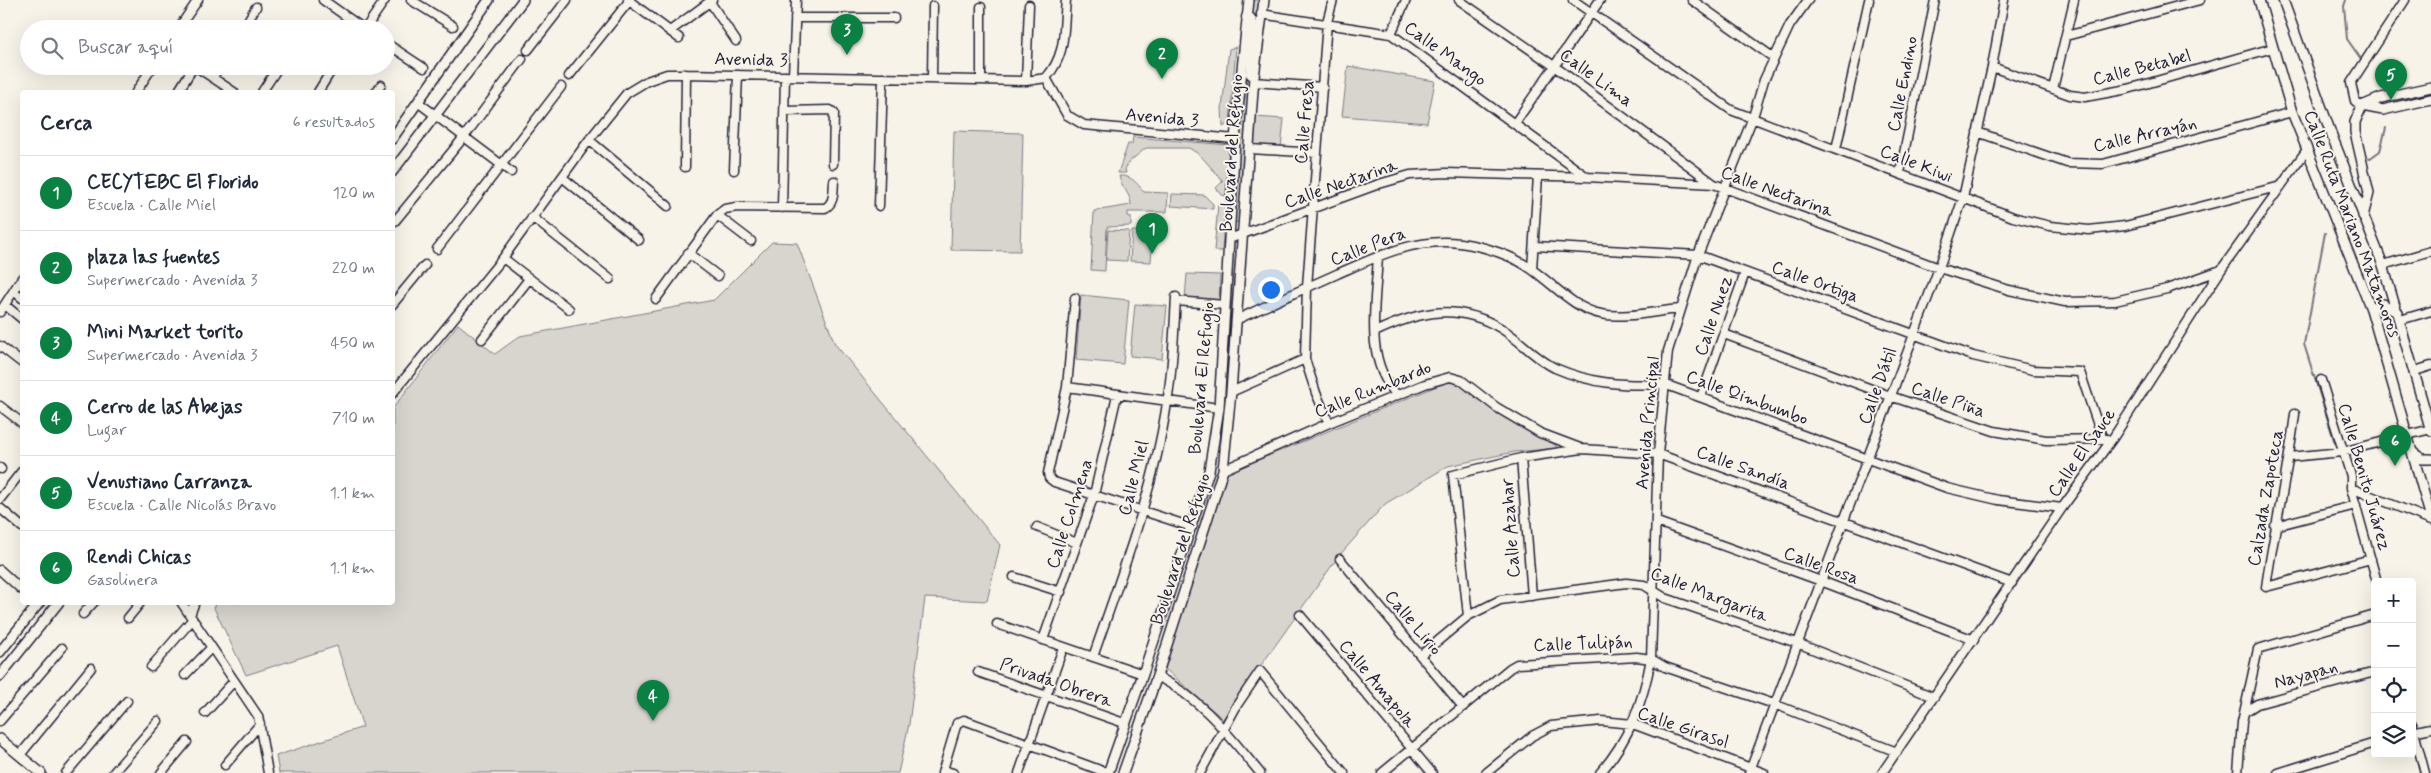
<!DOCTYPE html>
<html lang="es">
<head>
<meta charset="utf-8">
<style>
  body { margin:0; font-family:Mynerve,sans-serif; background:#f6f6f7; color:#1f2937 }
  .controls { position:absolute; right:15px; bottom:15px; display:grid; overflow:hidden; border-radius:5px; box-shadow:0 5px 20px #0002 }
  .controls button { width:45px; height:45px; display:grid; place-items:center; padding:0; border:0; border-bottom:1px solid #e0e1e3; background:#fff; color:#1f2937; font:25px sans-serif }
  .you { position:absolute; left:1270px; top:289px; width:18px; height:18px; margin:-12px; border:4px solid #fff; border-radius:50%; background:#1a73e8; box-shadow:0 0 0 8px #1a73e833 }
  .badge { display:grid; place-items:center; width:32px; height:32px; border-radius:50%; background:#0b8043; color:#fff; font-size:16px; font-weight:700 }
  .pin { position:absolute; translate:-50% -41px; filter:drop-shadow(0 1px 2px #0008) }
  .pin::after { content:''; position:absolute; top:26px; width:18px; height:15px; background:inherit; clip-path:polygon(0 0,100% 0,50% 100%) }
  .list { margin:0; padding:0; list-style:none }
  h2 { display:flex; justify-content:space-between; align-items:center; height:65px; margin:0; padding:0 20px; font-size:21px }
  h2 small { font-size:16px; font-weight:400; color:#747a83 }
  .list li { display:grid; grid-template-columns:32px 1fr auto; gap:15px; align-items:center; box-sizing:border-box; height:75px; padding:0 20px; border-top:1px solid #e0e1e3 }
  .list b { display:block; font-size:19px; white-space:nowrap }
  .list p { margin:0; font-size:16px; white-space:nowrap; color:#747a83 }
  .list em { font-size:16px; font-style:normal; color:#747a83 }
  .icon { flex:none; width:28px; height:28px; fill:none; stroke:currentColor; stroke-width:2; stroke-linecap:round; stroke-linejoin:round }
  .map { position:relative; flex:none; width:2431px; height:773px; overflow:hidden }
  .search { position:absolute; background:#fff; box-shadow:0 5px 20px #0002; left:20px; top:20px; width:375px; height:55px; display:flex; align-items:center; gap:12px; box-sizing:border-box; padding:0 18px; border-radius:28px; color:#747a83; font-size:19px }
  .panel { position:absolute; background:#fff; box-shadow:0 5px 20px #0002; left:20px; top:90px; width:375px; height:515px; border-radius:5px }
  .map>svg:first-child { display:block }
  .green { fill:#d8d5cf; stroke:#7d7c85 }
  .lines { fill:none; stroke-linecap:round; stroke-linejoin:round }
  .stream { stroke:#76747f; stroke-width:2 }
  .minor-casing { stroke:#22223b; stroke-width:11 }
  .major-casing { stroke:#22223b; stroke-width:12 }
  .minor { stroke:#f7f3e8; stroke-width:8 }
  .major { stroke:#f7f3e8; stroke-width:9 }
  .labels { text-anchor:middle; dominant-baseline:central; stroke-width:4; stroke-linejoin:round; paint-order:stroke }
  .street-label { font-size:18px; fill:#22223b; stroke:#f7f3e8 }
</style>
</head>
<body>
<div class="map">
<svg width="2431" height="773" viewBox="0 0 2431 773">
  <rect width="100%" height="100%" fill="#f7f3e8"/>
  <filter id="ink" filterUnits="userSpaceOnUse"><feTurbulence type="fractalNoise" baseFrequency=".02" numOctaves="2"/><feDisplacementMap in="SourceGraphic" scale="10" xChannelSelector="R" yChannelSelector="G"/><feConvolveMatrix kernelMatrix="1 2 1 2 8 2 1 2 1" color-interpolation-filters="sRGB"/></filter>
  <g filter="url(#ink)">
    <path class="green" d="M1254 0H1260L1254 35 1242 223 1232 222 1245 73Z
      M1236 47 1230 123 1223 127 1222 108 1229 49Z
      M1348 66 1435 81 1427 123 1342 116Z
      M1255 117 1284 119 1281 148 1252 146Z
      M954 131 1023 133 1020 251 951 250Z
      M1133 137 1229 145 1226 196 1222 195 1216 188 1223 181 1200 155 1189 148H1146L1130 161 1125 169 1126 173H1118L1128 144H1132Z
      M1119 176C1131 175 1137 183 1144 192L1168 193 1167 212H1128V216L1131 217V226L1107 227 1105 271 1091 270 1094 211 1131 205C1131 194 1121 187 1119 176Z
      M1172 194 1204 195 1213 204V209L1171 206Z
      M1218 204H1225L1222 251H1214Z
      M1108 230 1129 231 1127 261 1106 260Z
      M1132 231 1153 232 1151 262 1130 261Z
      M772 242 797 243 835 344 1000 545 987 601 925 598 909 724 898 773H279L276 756 363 727 337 646 246 675 214 608 217 602H392L393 408 458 324 495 354 520 336 714 300Z
      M1187 274 1220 275 1219 301 1185 298Z
      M1081 295 1129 300 1123 364 1076 360Z
      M1135 304 1167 306 1162 359 1130 356Z
      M1459 377 1559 448 1514 452 1448 466 1385 504 1338 557 1223 719 1165 669 1224 474Z"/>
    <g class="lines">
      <path class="stream" d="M2346 0 2344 6 2347 39 2361 59
        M2369 159 2380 151 2386 128
        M2325 233 2304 344 2335 443"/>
      <defs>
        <path id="minor" d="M323 0 364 29
          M411 0 453 26
          M628 0 679 38
          M1459 0 1554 66 1714 184
          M1573 0 1731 110 2013 217 2050 226 2089 230 2125 226 2281 186
          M1692 0 1774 58
          M710 2 736 41
          M981 7V79
          M1261 14 1391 34 1587 177
          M1246 17 1251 18 1253 23 1250 74 1254 77
          M795 18H894
          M178 29 198 0
          M243 29 256 7
          M365 29 385 0
          M670 31 712 0
          M1391 34 1406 0
          M2066 36 2200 0
          M386 43 424 68
          M528 50 567 0
          M195 66 234 92
          M1992 67 2070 95 2085 97 2128 89 2273 48
          M569 76 630 0
          M793 76 796 0
          M213 77 220 66
          M932 78 933 6
          M1046 78 1067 115 1084 125 1235 139
          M1046 78C1067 54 1063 31 1066 0
          M1026 81 1029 5
          M1254 82 1323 87
          M2053 89 2074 0
          M136 92 153 66
          M178 92 194 66
          M262 92 279 66
          M318 92 334 66
          M376 92 381 85
          M419 103 511 172
          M2362 106 2355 101 2351 83 2405 0
          M785 111 830 110 834 113 833 164
          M1515 123 1600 0
          M1977 132 2067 163 2103 164 2292 112
          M589 140 668 206
          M1250 149 1317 153
          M1836 149 1869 0
          M685 167 686 74
          M734 170 738 75
          M1900 173 1935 0
          M562 177 639 240
          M879 206 883 78
          M782 208 785 76
          M717 215 751 241
          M532 217 610 279
          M395 221 464 137 522 59
          M1229 239 1379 184 1410 175 1446 173 1587 177 1714 184 1939 268 2009 290 2065 302 2115 301 2167 289 2221 270
          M1535 246 1698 255 1973 356 2033 370 2080 372 2103 440
          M437 249 561 87
          M688 253 718 276
          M1378 256C1376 301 1363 360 1397 395
          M503 258 569 309
          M2383 265 2431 251
          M1532 269 1538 176
          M14 291 22 298
          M1075 298 1067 387 1048 473 1049 478 1054 482 1192 527
          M656 299 717 215 725 209 737 207 825 208C835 203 833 191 834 181
          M1176 301 1225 305
          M5 305 22 319
          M392 305 425 265
          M0 312 22 278
          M1236 320C1270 304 1303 289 1337 274 1376 257 1416 237 1460 243 1484 246 1515 256 1534 271 1555 286 1575 309 1601 314 1625 319 1655 311 1680 309
          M2400 320 2431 311
          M1375 332C1419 311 1458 302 1502 329 1520 340 1536 359 1555 368 1592 384 1624 386 1664 384L1947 488 1998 500 2062 508
          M1724 334 1890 396 1994 431 2046 440 2107 439
          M482 339 529 279
          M0 346 22 363
          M2415 371 2431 366
          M2321 380 2351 476V488L2377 582
          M1067 387 1219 408
          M1231 392 1305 359
          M392 394 503 258 589 140 627 93 647 81 667 74H686L1026 81 1046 78
          M1701 397 1745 273
          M0 406 22 423
          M2295 414C2288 472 2274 529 2266 587L2371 559
          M1329 423 1316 393 1305 359 1307 287 1317 153 1327 22 1333 0
          M2290 457 2342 452 2431 429
          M1521 458 1532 596
          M0 468 1 469
          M1223 470 1329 423 1425 384 1450 377 1461 380 1496 407 1540 433 1580 448
          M2351 488 2431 520
          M0 499 22 471
          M0 508 22 527
          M1657 522 1821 581 1974 640
          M2275 526 2356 505
          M1037 527 1077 543
          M1340 559 1463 707
          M0 570 22 590
          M1014 577 1061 592
          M181 602 258 716 268 773
          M83 614 94 602
          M190 615 195 602
          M1300 615 1432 773
          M1468 616 1453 475 1521 458 1582 449 1658 454 2012 583
          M128 618 141 602
          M997 624 1143 674
          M1043 640 1094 495 1117 395
          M1421 655 1468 616 1500 600 1626 583 1644 585 1665 598 1797 643 1934 697
          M1093 657C1122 573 1154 490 1167 403 1173 368 1174 332 1176 297
          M151 667 192 620
          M978 672 1124 723
          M185 675 211 648
          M1157 676C1205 702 1226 732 1260 773
          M2246 711 2257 704 2375 672
          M205 713 234 681
          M0 721 62 648
          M2412 724 2425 773
          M2412 732 2431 728
          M20 755 91 668
          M225 765 260 724
          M943 770 953 773
          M66 773 127 701
          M113 773 158 721
          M161 773 187 742
          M942 773 957 723 964 720 1108 773
          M1019 773 1063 648
          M1200 773 1237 705 1260 671 1344 773
          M1382 773 1510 668 1517 664 1637 657 1651 659 1665 667 1774 704 1897 752
          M1486 773 1532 736 1551 726 1601 721 1633 724 1764 773
          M1600 773C1629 740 1643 702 1651 659L1658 454 1668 351 1698 255 1753 117 1764 80 1790 25 1808 0
          M1749 773 1939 268 1963 198 1992 67 2004 0
          M1882 773 2062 508 2113 438 2221 270 2306 151
          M2238 773 2242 722 2258 649 2375 615
          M2278 773 2375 743"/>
        <path id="major" d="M2259 0 2292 112 2371 309 2431 518
          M2283 0 2332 136 2383 265 2431 431
          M2362 106 2355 122V132L2369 193 2363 216
          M2362 106 2381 98 2431 87
          M2362 106 2383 110 2431 99
          M392 139 489 0
          M392 172 523 0
          M2371 309 2383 304 2398 313
          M2412 452 2422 459H2431
          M0 652 40 602
          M0 676 59 602
          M0 739 41 773
          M1108 773 1143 674 1209 471 1219 408 1235 139 1249 0
          M1123 773 1157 676 1223 470 1231 392 1254 77 1264 0"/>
      </defs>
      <use href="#minor" class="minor-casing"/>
      <use href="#major" class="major-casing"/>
      <use href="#minor" class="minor"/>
      <use href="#major" class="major"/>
    </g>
  </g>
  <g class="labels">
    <g class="street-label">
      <text transform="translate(1445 54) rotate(36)">Calle Mango</text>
      <text transform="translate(751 60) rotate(1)">Avenida 3</text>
      <text transform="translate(2142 68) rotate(-14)">Calle Betabel</text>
      <text transform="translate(1596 78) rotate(36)">Calle Lima</text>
      <text transform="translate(1903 84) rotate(-79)">Calle Endino</text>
      <text transform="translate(1162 118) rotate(5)">Avenida 3</text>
      <text transform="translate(1305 122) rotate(-85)">Calle Fresa</text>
      <text transform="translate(2145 135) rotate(-13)">Calle Arrayán</text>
      <text transform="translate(1232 153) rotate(-86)">Boulevard del Refugio</text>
      <text transform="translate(1916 164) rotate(21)">Calle Kiwi</text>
      <text transform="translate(1341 184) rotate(-19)">Calle Nectarina</text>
      <text transform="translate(1777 192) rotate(20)">Calle Nectarina</text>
      <text transform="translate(2352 224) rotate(69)">Calle Ruta Mariano Matamoros</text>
      <text transform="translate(1368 247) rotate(-21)">Calle Pera</text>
      <text transform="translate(1815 282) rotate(20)">Calle Ortiga</text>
      <text transform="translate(1714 316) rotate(-71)">Calle Nuez</text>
      <text transform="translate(1202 378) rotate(-85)">Boulevard El Refugio</text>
      <text transform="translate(1878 386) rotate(-70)">Calle Dátil</text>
      <text transform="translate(1373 390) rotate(-22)">Calle Rumbardo</text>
      <text transform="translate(1747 398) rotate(20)">Calle Qimbumbo</text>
      <text transform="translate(1948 400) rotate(19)">Calle Piña</text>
      <text transform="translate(1648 423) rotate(-85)">Avenida Principal</text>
      <text transform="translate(2082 453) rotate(-55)">Calle El Sauce</text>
      <text transform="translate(1743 468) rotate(20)">Calle Sandía</text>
      <text transform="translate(2364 477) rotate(74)">Calle Benito Juárez</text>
      <text transform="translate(1134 478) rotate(-76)">Calle Miel</text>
      <text transform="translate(2266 498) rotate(-80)">Calzada Zapoteca</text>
      <text transform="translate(1070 514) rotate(-72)">Calle Colmena</text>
      <text transform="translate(1511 528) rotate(-94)">Calle Azahar</text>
      <text transform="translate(1181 549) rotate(-72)">Boulevard del Refugio</text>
      <text transform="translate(1821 566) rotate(20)">Calle Rosa</text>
      <text transform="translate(1709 595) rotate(21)">Calle Margarita</text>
      <text transform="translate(1413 623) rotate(50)">Calle Lirio</text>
      <text transform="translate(1583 644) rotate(-2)">Calle Tulipán</text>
      <text transform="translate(2306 675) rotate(-15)">Nayapan</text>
      <text transform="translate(1056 683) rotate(19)">Privada Obrera</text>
      <text transform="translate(1377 684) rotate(50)">Calle Amapola</text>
      <text transform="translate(1683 728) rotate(19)">Calle Girasol</text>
    </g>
  </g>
</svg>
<div class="controls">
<button>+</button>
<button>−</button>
<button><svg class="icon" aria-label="locate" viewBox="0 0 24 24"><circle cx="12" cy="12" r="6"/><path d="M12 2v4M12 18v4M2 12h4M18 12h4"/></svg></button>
<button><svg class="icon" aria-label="layers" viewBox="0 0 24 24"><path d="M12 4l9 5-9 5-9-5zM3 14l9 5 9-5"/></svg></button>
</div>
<div class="you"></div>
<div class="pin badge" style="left:1152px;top:254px">1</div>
<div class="pin badge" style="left:1162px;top:79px">2</div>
<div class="pin badge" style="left:847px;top:55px">3</div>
<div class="pin badge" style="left:653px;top:721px">4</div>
<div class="pin badge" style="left:2391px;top:100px">5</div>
<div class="pin badge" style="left:2395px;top:466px">6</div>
<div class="search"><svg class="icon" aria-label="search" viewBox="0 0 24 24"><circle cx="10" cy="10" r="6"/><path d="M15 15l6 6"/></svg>Buscar aquí</div>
<section class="panel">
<h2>Cerca<small>6 resultados</small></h2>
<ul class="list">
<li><span class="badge">1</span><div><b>CECYTEBC El Florido</b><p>Escuela · Calle Miel</p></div><em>120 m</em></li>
<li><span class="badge">2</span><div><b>plaza las fuentes</b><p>Supermercado · Avenida 3</p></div><em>220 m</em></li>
<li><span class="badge">3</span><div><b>Mini Market torito</b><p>Supermercado · Avenida 3</p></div><em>450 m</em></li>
<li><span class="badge">4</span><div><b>Cerro de las Abejas</b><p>Lugar</p></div><em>710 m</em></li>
<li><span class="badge">5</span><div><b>Venustiano Carranza</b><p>Escuela · Calle Nicolás Bravo</p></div><em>1.1 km</em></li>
<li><span class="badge">6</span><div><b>Rendi Chicas</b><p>Gasolinera</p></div><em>1.1 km</em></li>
</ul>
</section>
</div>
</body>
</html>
